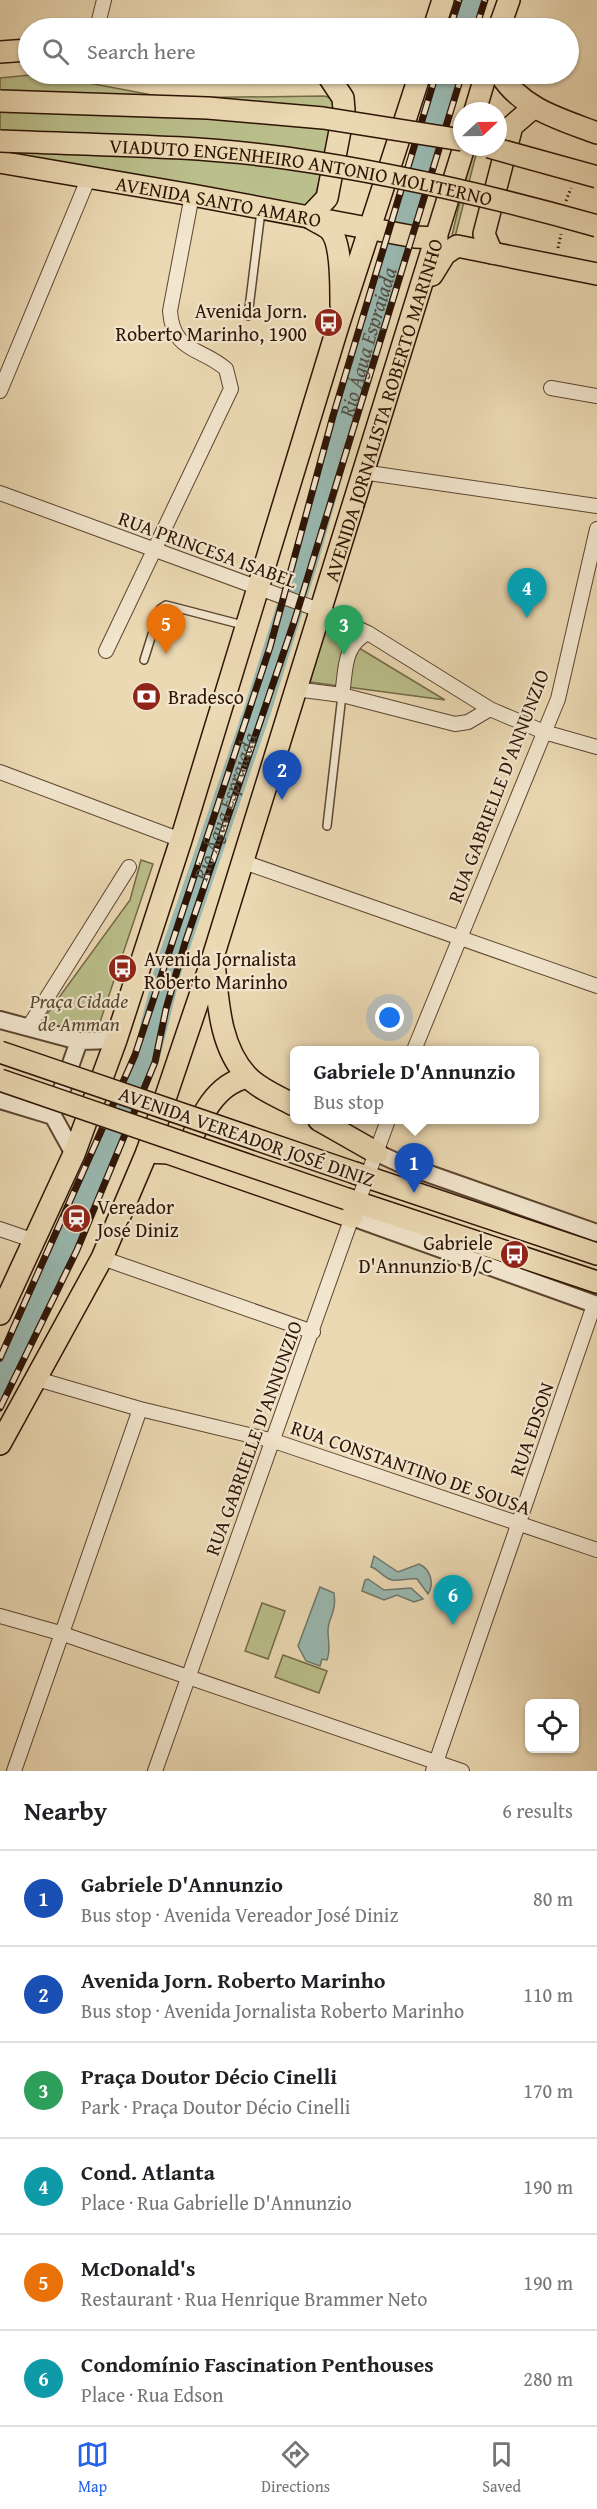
<!DOCTYPE html>
<html lang="en">
<head>
<meta charset="utf-8">
<style>
  body { margin:0; font-family:"Gentium Book Plus",serif; background:#f2f2f2; color:#202124 }
  .controls { position:absolute; right:18px; bottom:18px; display:grid; overflow:hidden; border-radius:9px; box-shadow:0 2px 4px #0004 }
  .controls button { width:54px; height:54px; display:grid; place-items:center; padding:0; border:0; border-bottom:2px solid #e0e0e0; background:#fff; color:#202124; font:30px sans-serif }
  .compass { position:absolute; left:453px; top:102px; width:54px; height:54px; border-radius:50%; background:#fff; box-shadow:0 2px 4px #0004; rotate:68deg }
  .you { position:absolute; left:390px; top:1018px; width:21px; height:21px; margin:-15px; border:4px solid #fff; border-radius:50%; background:#1a73e8; box-shadow:0 0 0 9px #1a73e833 }
  .badge { display:grid; place-items:center; width:39px; height:39px; border-radius:50%; background:#2563eb; color:#fff; font-size:20px; font-weight:700 }
  .pin { position:absolute; translate:-50% -50px; filter:drop-shadow(0 2px 3px #0008) }
  .pin::after { content:''; position:absolute; top:32px; width:21px; height:18px; background:inherit; clip-path:polygon(0 0,100% 0,50% 100%) }
  .popup { position:absolute; left:290px; top:1046px; width:249px; height:78px; box-sizing:border-box; display:grid; place-content:center; border-radius:9px; background:#fff; filter:drop-shadow(0 2px 4px #0005); font-size:20px; white-space:nowrap; color:#757577 }
  .popup b { font-size:22px; color:#202124 }
  .popup::after { content:''; position:absolute; left:50%; top:100%; margin-left:-12px; border:12px solid transparent; border-top-color:#fff }
  .list { margin:0; padding:0; list-style:none }
  h2 { display:flex; justify-content:space-between; align-items:center; height:78px; margin:0; padding:0 24px; font-size:26px }
  h2 small { font-size:20px; font-weight:400; color:#757577 }
  .list li { display:grid; grid-template-columns:39px 1fr auto; gap:18px; align-items:center; box-sizing:border-box; height:96px; padding:0 24px; border-top:2px solid #e0e0e0 }
  .list b { display:block; font-size:22px; white-space:nowrap }
  .list p { margin:0; font-size:20px; white-space:nowrap; color:#757577 }
  .list em { font-size:20px; font-style:normal; color:#757577 }
  .icon { flex:none; width:33px; height:33px; fill:none; stroke:currentColor; stroke-width:2; stroke-linecap:round; stroke-linejoin:round }
  .map { position:relative; flex:none; width:597px; height:1771px; overflow:hidden }
  .search { position:absolute; background:#fff; box-shadow:0 2px 4px #0004; left:18px; right:18px; top:18px; height:66px; display:flex; align-items:center; gap:15px; box-sizing:border-box; padding:0 21px; border-radius:33px; color:#757577; font-size:22px }
  .sheet { height:654px; background:#fff }
  nav { display:flex; justify-content:space-around; align-items:center; box-sizing:border-box; height:84px; border-top:2px solid #e0e0e0; background:#fff; font-size:16px; color:#757577 }
  nav a { display:grid; justify-items:center; gap:3px }
  nav .on { color:#2563eb }
  .map>svg:first-child { display:block }
  .green { fill:#babf8b; stroke:#746a48; stroke-width:1.5 }
  .water { fill:#99b9b2; stroke:#6e776d; stroke-width:1.5 }
  .lines { fill:none; stroke-linecap:round; stroke-linejoin:round }
  .river { stroke:#99b9b2; stroke-width:27 }
  .service-casing { stroke:#5d4530; stroke-width:10 }
  .minor-casing { stroke:#5d4530; stroke-width:16 }
  .tertiary-casing { stroke:#5d4530; stroke-width:20 }
  .primary-casing { stroke:#2e1405; stroke-width:24 }
  .path { stroke:#2e1405; stroke-width:3; stroke-dasharray:1.5 3; stroke-linecap:butt }
  .service { stroke:#f2e6ce; stroke-width:7 }
  .minor { stroke:#f2e6ce; stroke-width:14 }
  .tertiary { stroke:#f2e6ce; stroke-width:16 }
  .primary { stroke:#ebd9b3; stroke-width:21 }
  .rail-casing { stroke:#2e1405; stroke-width:7 }
  .rail { stroke:#f2e6ce; stroke-width:4.5; stroke-dasharray:14; stroke-linecap:butt }
  .primary-bridge-casing { stroke:#2e1405; stroke-width:24; stroke-linecap:butt }
  .primary-bridge { stroke:#ebd9b3; stroke-width:21 }
  .labels { text-anchor:middle; dominant-baseline:central; stroke-width:4.5; stroke-linejoin:round; paint-order:stroke }
  .street-label { font-size:20px; fill:#2e1405; stroke:#f2e6ce }
  .poi-label { font-size:20px; fill:#2e1405; stroke:#f2e6ce; text-anchor:start }
  .park-label { font-size:20px; font-style:italic; fill:#58472d; stroke:#f2e6ce }
  .water-label { font-size:21px; font-style:italic; fill:#534e42; stroke:#f2e6ce }
</style>
</head>
<body>
<div class="map">
<svg width="597" height="1771" viewBox="0 0 597 1771">
  <rect width="100%" height="100%" fill="#ebd9b3"/>
  <filter id="stains"><feTurbulence type="fractalNoise" baseFrequency=".00333" numOctaves="4"/><feColorMatrix values="0 0 0 0 .2 0 0 0 0 .09 0 0 0 0 .02 0 0 0 .5 -.17"/></filter>
  <radialGradient id="worn" r=".72"><stop offset=".6" stop-color="#630" stop-opacity="0"/><stop offset="1" stop-color="#630" stop-opacity=".3"/></radialGradient>
  <path class="green" d="M41 74 168 98 324 96 336 99 338 104 313 206 310 209 0 158V78Z
    M473 147H478L454 241 452 235Z
    M326 628 445 700 310 682Z
    M141 860 153 864 96 1034 80 1039 48 1028 47 1014 130 900Z
    M262 1603 285 1611 268 1659 245 1651Z
    M283 1655 327 1671 319 1693 275 1677Z"/>
  <path class="water" d="M374 1556 398 1572 419 1564C430 1569 435 1583 428 1594L417 1579C409 1578 400 1581 392 1580 383 1578 379 1569 371 1567Z
    M368 1579 384 1590 411 1588 423 1599 414 1602 397 1595 384 1600 362 1591 365 1580Z
    M320 1587 334 1593C337 1613 328 1617 328 1631 328 1643 331 1649 327 1660L322 1659 320 1666 306 1661 298 1646Z"/>
  <g class="lines">
    <g class="river">
      <path d="M464 28 473 0"/>
      <path id="s1" d="M0 1385 91 1190 146 1058 168 970 258 709 306 556 370 329 450 74"/>
    </g>
    <defs>
      <path id="service" d="M248 316 261 211
        M144 660 160 609 166 605 243 625
        M327 826 342 695"/>
      <path id="minor" d="M97 28 104 0
        M551 388 597 396
        M0 391 89 177
        M362 472 597 506
        M0 493 319 610 368 633 490 709 544 732 597 747
        M106 651 231 389 226 369C201 347 173 353 170 311L192 195
        M295 689 342 695 455 724 468 722 490 709
        M342 695C346 670 343 645 368 633
        M0 772 181 840
        M241 861 597 986
        M28 1028 129 867
        M414 1050 558 699 597 529
        M358 1202 388 1120
        M0 1229 35 1241
        M102 1258 313 1332
        M37 1379 140 1409 274 1441 597 1550
        M0 1616 60 1633 462 1771
        M14 1771 140 1409
        M155 1771 352 1217
        M433 1771 594 1305"/>
      <path id="tertiary" d="M0 1020 79 1041 116 1040
        M0 1100 53 1116 74 1154
        M55 1109 79 1041
        M377 1153 401 1164 597 1233
        M357 1206 352 1217 597 1305"/>
      <g id="primary">
        <path d="M434 28 443 0"/>
        <path d="M499 28 509 0"/>
        <path d="M0 52 28 50"/>
        <path d="M500 74C522 109 560 119 597 133"/>
        <path d="M475 111 486 74"/>
        <path id="s2" d="M0 162 192 195 415 237 437 238"/>
        <path d="M309 217 327 198 344 110 343 98 327 74"/>
        <path d="M312 219C317 222 324 225 329 229 342 241 341 287 341 305"/>
        <path d="M492 253 484 234 512 126 533 108"/>
        <path d="M432 275 445 254 457 246 597 274"/>
        <path d="M214 962C218 1000 219 1046 247 1076 259 1089 279 1097 294 1105"/>
        <path d="M319 1120 377 1153"/>
        <path d="M147 1152 168 1153 352 1217"/>
        <path d="M191 1160 188 1147C200 1119 214 1084 248 1077"/>
        <path d="M355 1173 597 1254"/>
        <path d="M347 1199 597 1282"/>
        <path d="M0 1314 74 1154 116 1040 181 840 338 326 420 74"/>
        <path id="s3" d="M0 1444 102 1258 147 1152 213 957 464 147"/>
      </g>
    </defs>
    <use href="#service" class="service-casing"/>
    <use href="#minor" class="minor-casing"/>
    <use href="#tertiary" class="tertiary-casing"/>
    <use href="#primary" class="primary-casing"/>
    <path class="path" d="M566 201 571 188
      M558 248 561 234"/>
    <use href="#service" class="service"/>
    <use href="#minor" class="minor"/>
    <use href="#tertiary" class="tertiary"/>
    <use href="#primary" class="primary"/>
    <defs>
      <path id="rail" d="M450 28 459 0
        M476 28 485 0
        M0 1358 135 1055 270 647 333 416 436 74
        M0 1408 77 1250 155 1062 166 1009 185 943 294 622 462 74"/>
    </defs>
    <use href="#rail" class="rail-casing"/>
    <use href="#rail" class="rail"/>
    <defs>
      <g id="primary-bridge">
        <path d="M0 101 208 108 323 118 462 140"/>
        <path id="s4" d="M0 141C95 145 192 145 286 158 391 173 495 197 597 226"/>
        <path d="M489 147 597 177"/>
        <path d="M0 1052 355 1173"/>
        <path d="M0 1080 347 1199"/>
      </g>
    </defs>
    <use href="#primary-bridge" class="primary-bridge-casing"/>
    <use href="#primary-bridge" class="primary-bridge"/>
  </g>
  <defs>
    <symbol id="bus-disc" viewBox="-11 -11 22 22"><circle r="9.5" fill="#8f2418" stroke="#f2e6ce"/><path d="M-5-6H5V4H4V6H2V4H-2V6H-4V4H-5ZM-3.5-4V0h7V-4ZM-3.5 1.2v1.5H-2V1.2ZM2 1.2v1.5H3.5V1.2Z" fill="#fff"/></symbol>
    <symbol id="bank-disc" viewBox="-11 -11 22 22"><circle r="9.5" fill="#8f2418" stroke="#f2e6ce"/><path d="M-6-4H6V4H-6ZM0-2.3a2.3 2.3 0 1 0 0 4.6a2.3 2.3 0 1 0 0-4.6Z" fill="#fff"/></symbol>
    <symbol id="station-disc" viewBox="-11 -11 22 22"><circle r="9.5" fill="#8f2418" stroke="#f2e6ce"/><path d="M-3-6H3Q5-6 5-4V2Q5 4 3 4L4.5 6H3L1.5 4h-3L-3 6H-4.5L-3 4Q-5 4-5 2V-4Q-5-6-3-6ZM-3.5-4v3h7v-3ZM-3.5 1v1.5H-2V1ZM2 1v1.5H3.5V1Z" fill="#fff"/></symbol>
  </defs>
  <g fill-rule="evenodd">
    <use href="#bus-disc" x="312" y="306" width="33" height="33"/>
    <use href="#bank-disc" x="130" y="680" width="33" height="33"/>
    <use href="#bus-disc" x="106" y="952" width="33" height="33"/>
    <use href="#station-disc" x="60" y="1202" width="33" height="33"/>
    <use href="#bus-disc" x="498" y="1238" width="33" height="33"/>
  </g>
  <g class="labels">
    <g class="street-label">
      <text stroke="none"><textPath href="#s4" startOffset="303">VIADUTO ENGENHEIRO ANTONIO MOLITERNO</textPath></text>
      <text stroke="none"><textPath href="#s2" startOffset="222">AVENIDA SANTO AMARO</textPath></text>
      <text stroke="none"><textPath href="#s3" startOffset="1106">AVENIDA JORNALISTA ROBERTO MARINHO</textPath></text>
      <text transform="translate(208 549) rotate(20)">RUA PRINCESA ISABEL</text>
      <text transform="translate(498 786) rotate(-69)">RUA GABRIELLE D'ANNUNZIO</text>
      <text transform="translate(247 1136) rotate(19)">AVENIDA VEREADOR JOSÉ DINIZ</text>
      <text transform="translate(531 1429) rotate(-71)">RUA EDSON</text>
      <text transform="translate(253 1438) rotate(-70)">RUA GABRIELLE D'ANNUNZIO</text>
      <text transform="translate(411 1467) rotate(19)">RUA CONSTANTINO DE SOUSA</text>
    </g>
    <g class="poi-label">
      <text x="307" y="310" text-anchor="end">Avenida Jorn.<tspan x="307" dy="23">Roberto Marinho, 1900</tspan></text>
      <text x="168" y="696">Bradesco</text>
      <text x="144" y="958">Avenida Jornalista<tspan x="144" dy="23">Roberto Marinho</tspan></text>
      <text x="97" y="1206">Vereador<tspan x="97" dy="23">José Diniz</tspan></text>
      <text x="493" y="1242" text-anchor="end">Gabriele<tspan x="493" dy="23">D'Annunzio B/C</tspan></text>
    </g>
    <g class="park-label">
      <text x="79" y="1000">Praça Cidade<tspan x="79" dy="23">de Amman</tspan></text>
    </g>
    <g class="water-label">
      <text stroke="none"><textPath href="#s1" startOffset="1108">Rio Água Espraiada</textPath></text>
      <text stroke="none"><textPath href="#s1" startOffset="622">Rio Água Espraiada</textPath></text>
    </g>
  </g>
  <rect width="100%" height="100%" filter="url(#stains)"/>
  <rect width="100%" height="100%" fill="url(#worn)"/>
</svg>
<div class="controls">
<button><svg class="icon" aria-label="locate" viewBox="0 0 24 24"><circle cx="12" cy="12" r="6"/><path d="M12 2v4M12 18v4M2 12h4M18 12h4"/></svg></button>
</div>
<svg class="compass" viewBox="-18 -18 36 36"><path d="M0-13l5 13h-10z" fill="#e53935"/><path d="M0 13l5-13h-10z" fill="#757577"/></svg>
<div class="you"></div>
<div class="pin badge" style="left:414px;top:1193px;background:#1a4fb4">1</div>
<div class="popup"><b>Gabriele D'Annunzio</b>Bus stop</div>
<div class="pin badge" style="left:282px;top:800px;background:#1a4fb4">2</div>
<div class="pin badge" style="left:344px;top:655px;background:#2e9e5b">3</div>
<div class="pin badge" style="left:527px;top:618px;background:#0f9aa8">4</div>
<div class="pin badge" style="left:166px;top:654px;background:#e8710a">5</div>
<div class="pin badge" style="left:453px;top:1625px;background:#0f9aa8">6</div>
<div class="search"><svg class="icon" aria-label="search" viewBox="0 0 24 24"><circle cx="10" cy="10" r="6"/><path d="M15 15l6 6"/></svg>Search here</div>
</div>
<section class="sheet">
<h2>Nearby<small>6 results</small></h2>
<ul class="list">
<li><span class="badge" style="background:#1a4fb4">1</span><div><b>Gabriele D'Annunzio</b><p>Bus stop · Avenida Vereador José Diniz</p></div><em>80 m</em></li>
<li><span class="badge" style="background:#1a4fb4">2</span><div><b>Avenida Jorn. Roberto Marinho</b><p>Bus stop · Avenida Jornalista Roberto Marinho</p></div><em>110 m</em></li>
<li><span class="badge" style="background:#2e9e5b">3</span><div><b>Praça Doutor Décio Cinelli</b><p>Park · Praça Doutor Décio Cinelli</p></div><em>170 m</em></li>
<li><span class="badge" style="background:#0f9aa8">4</span><div><b>Cond. Atlanta</b><p>Place · Rua Gabrielle D'Annunzio</p></div><em>190 m</em></li>
<li><span class="badge" style="background:#e8710a">5</span><div><b>McDonald's</b><p>Restaurant · Rua Henrique Brammer Neto</p></div><em>190 m</em></li>
<li><span class="badge" style="background:#0f9aa8">6</span><div><b>Condomínio Fascination Penthouses</b><p>Place · Rua Edson</p></div><em>280 m</em></li>
</ul>
</section>
<nav>
<a class="on"><svg class="icon" aria-label="map" viewBox="0 0 24 24"><path d="M3 6l6-2 6 2 6-2v14l-6 2-6-2-6 2zM9 4v14M15 6v14"/></svg>Map</a>
<a><svg class="icon" aria-label="directions" viewBox="0 0 24 24"><path d="M12 3l9 9-9 9-9-9zM9 14v-3h6M13 9l2 2-2 2"/></svg>Directions</a>
<a><svg class="icon" aria-label="saved" viewBox="0 0 24 24"><path d="M7 4h10v16l-5-4-5 4z"/></svg>Saved</a>
</nav>
</body>
</html>
